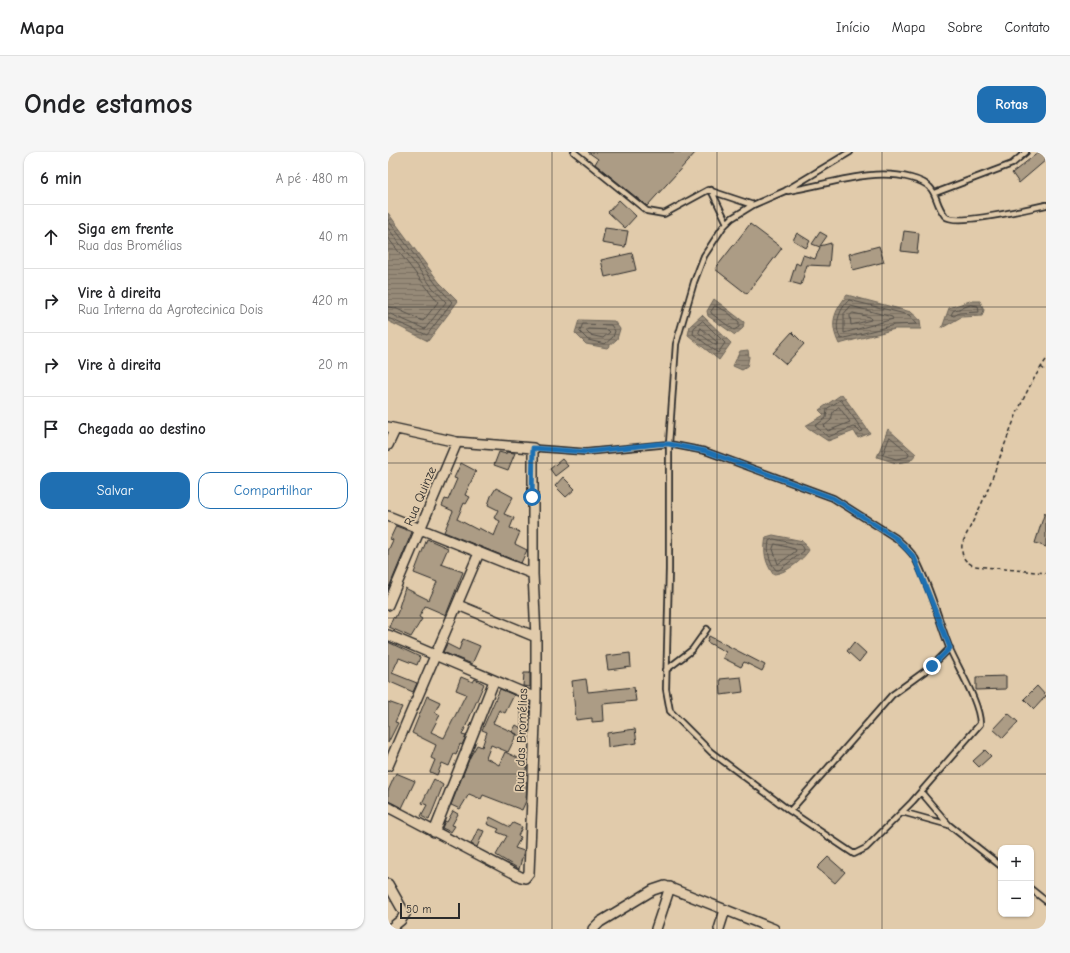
<!DOCTYPE html>
<html lang="pt">
<head>
<meta charset="utf-8">
<style>
  body { margin:0; font-family:"Comic Neue",sans-serif; background:#f6f6f6; color:#202124 }
  .controls { position:absolute; right:12px; bottom:12px; display:grid; overflow:hidden; border-radius:8px; box-shadow:0 1px 3px #0004 }
  .controls button { width:36px; height:36px; display:grid; place-items:center; padding:0; border:0; border-bottom:1px solid #e0e0e0; background:#fff; color:#202124; font:20px sans-serif }
  .scale { position:absolute; left:12px; bottom:10px; width:60px; box-sizing:border-box; padding-left:4px; border:2px solid #2b2b2b; border-top:0; font-size:11px; line-height:14px; white-space:nowrap; color:#2b2b2b; -webkit-text-stroke:3px #e1cbab; paint-order:stroke }
  .stop { position:absolute; width:12px; height:12px; margin:-9px; border:3px solid #1f6fb2; border-radius:50%; background:#fff }
  .stop.end { background:#1f6fb2; border-color:#fff; box-shadow:0 1px 4px #0008 }
  .list { margin:0; padding:0; list-style:none }
  h2 { display:flex; justify-content:space-between; align-items:center; height:52px; margin:0; padding:0 16px; font-size:17px }
  h2 small { font-size:13px; font-weight:400; color:#757577 }
  .list li { display:grid; grid-template-columns:26px 1fr auto; gap:12px; align-items:center; box-sizing:border-box; height:64px; padding:0 16px; border-top:1px solid #e0e0e0 }
  .list b { display:block; font-size:15px; white-space:nowrap }
  .list p { margin:0; font-size:13px; white-space:nowrap; color:#757577 }
  .list em { font-size:13px; font-style:normal; color:#757577 }
  .actions { display:flex; gap:8px; padding:12px 16px }
  .actions a { flex:1; padding:9px 0; border:1px solid #1f6fb2; border-radius:12px; text-align:center; font-size:14px; color:#1f6fb2 }
  .actions .main { background:#1f6fb2; color:#fff }
  .icon { flex:none; width:22px; height:22px; fill:none; stroke:currentColor; stroke-width:2; stroke-linecap:round; stroke-linejoin:round }
  .map { position:relative; flex:none; width:658px; height:777px; overflow:hidden; border-radius:12px }
  header { display:flex; align-items:center; gap:24px; box-sizing:border-box; height:56px; padding:0 20px; background:#fff; border-bottom:1px solid #e0e0e0 }
  header strong { font-size:19px }
  nav { display:flex; gap:22px; margin-inline-start:auto; font-size:14px }
  .intro { display:flex; align-items:center; justify-content:space-between; box-sizing:border-box; height:96px; padding:0 24px }
  h1 { margin:0; font-size:28px }
  .button { padding:10px 18px; border-radius:12px; background:#1f6fb2; color:#fff; font-size:14px; font-weight:700 }
  main { display:flex; gap:24px; padding:0 24px }
  aside { flex:1; background:#fff; border-radius:12px; box-shadow:0 1px 3px #0004 }
  .map>svg:first-child { display:block }
  .water { fill:url(#water-rules); stroke:#6b6459 }
  .lines { fill:none; stroke-linecap:round; stroke-linejoin:round }
  .shore { stroke:#56514a; stroke-width:1 }
  .building { fill:#ac9c85; stroke:#2b2b2b }
  .lane-casing { stroke:#2b2b2b; stroke-width:8 }
  .street-casing { stroke:#2b2b2b; stroke-width:12 }
  .path { stroke:#2b2b2b; stroke-width:1.5; stroke-dasharray:4 3; stroke-linecap:butt }
  .lane { stroke:#e1cbab; stroke-width:4.5 }
  .street { stroke:#e1cbab; stroke-width:9 }
  .route { stroke:#1f6fb2; stroke-width:5 }
  .grid { fill:none; stroke:#2b2b2b; stroke-width:1; stroke-opacity:0.55 }
  .labels { text-anchor:middle; dominant-baseline:central; stroke-width:3.5; stroke-linejoin:round; paint-order:stroke }
  .street-label { font-size:13px; fill:#2b2b2b; stroke:#e1cbab }
</style>
</head>
<body>
<header>
<strong>Mapa</strong>
<nav><a>Início</a><a>Mapa</a><a>Sobre</a><a>Contato</a></nav>
</header>
<div class="intro"><h1>Onde estamos</h1><a class="button">Rotas</a></div>
<main>
<aside>
<h2>6 min<small>A pé · 480 m</small></h2>
<ul class="list">
<li><svg class="icon" aria-label="ahead" viewBox="0 0 24 24"><path d="M12 20V5M6 11l6-6 6 6"/></svg><div><b>Siga em frente</b><p>Rua das Bromélias</p></div><em>40 m</em></li>
<li><svg class="icon" aria-label="right" viewBox="0 0 24 24"><path d="M7 20v-9h11M14 6l5 5-5 5"/></svg><div><b>Vire à direita</b><p>Rua Interna da Agrotecinica Dois</p></div><em>420 m</em></li>
<li><svg class="icon" aria-label="right" viewBox="0 0 24 24"><path d="M7 20v-9h11M14 6l5 5-5 5"/></svg><div><b>Vire à direita</b></div><em>20 m</em></li>
<li><svg class="icon" aria-label="arrive" viewBox="0 0 24 24"><path d="M6 21V4h12l-3 4 3 4H6"/></svg><div><b>Chegada ao destino</b></div></li>
</ul>
<div class="actions"><a class="main">Salvar</a><a>Compartilhar</a></div>
</aside>
<div class="map">
<svg width="658" height="777" viewBox="0 0 658 777">
  <defs>
    <pattern id="water-rules" width="6" height="5" patternUnits="userSpaceOnUse"><rect width="6" height="5" fill="#968a78"/><path d="M0 2.5h6" fill="none" stroke="#7b7163"/></pattern>
  </defs>
  <rect width="100%" height="100%" fill="#e1cbab"/>
  <filter id="ink" filterUnits="userSpaceOnUse"><feTurbulence type="fractalNoise" baseFrequency=".025" numOctaves="2"/><feDisplacementMap in="SourceGraphic" scale="8" xChannelSelector="R" yChannelSelector="G"/><feConvolveMatrix kernelMatrix="1 2 1 2 8 2 1 2 1" color-interpolation-filters="sRGB"/></filter>
  <g filter="url(#ink)">
    <path class="water" d="M0 61 51 130 70 149 40 189 0 169Z
      M459 143 523 160 532 168 533 177H507L451 192C441 171 446 160 459 143Z
      M326 147 356 170 355 176 347 183 320 164 319 159Z
      M582 149H592L596 158 594 164 573 165 554 176 561 156Z
      M314 163 343 191 331 208 300 183 302 174Z
      M191 168 226 169 232 177 229 187 219 196 198 192 187 181Z
      M360 198 361 205 359 215 354 218 345 214 352 199Z
      M454 242 482 281 470 286 466 279 440 289 417 274 436 263 431 258Z
      M500 277 528 302 522 309 508 311 489 305Z
      M385 383 415 389 421 398C415 408 397 422 385 422 377 410 375 400 378 385Z"/>
    <g class="lines">
      <path class="shore" d="M0 68 48 132 64 150 39 183 0 166
        M0 76 44 135 58 150 37 177 0 161
        M0 86 50 150 35 169 7 156 0 155
        M461 148 521 163 529 172 506 173 453 187C445 175 451 157 461 148Z
        M583 153 590 154 591 160 571 161 566 164 563 163 565 159Z
        M327 154 338 159 351 170V175L346 178 324 162 323 160Z
        M463 154 504 165 505 167 456 181V162Z
        M465 161 482 165 483 168 463 173 462 164Z
        M315 169 337 191 330 201 305 182 306 176Z
        M195 172 223 173 227 179 225 185 217 192 200 188 192 180Z
        M313 176 329 190V193H327L311 181Z
        M201 177 220 178 222 180 215 186 202 183 199 180Z
        M453 248 475 279 472 280 468 276 465 275 440 285 427 274 438 266 439 257Z
        M451 255 462 270 440 279 436 274 443 268 445 260Z
        M502 285 521 301 520 305 508 307 495 303Z
        M386 387 413 393 416 399 391 418H388C381 410 379 399 381 389Z
        M387 392 407 397 408 399 390 412 385 397Z"/>
    </g>
    <path class="building" d="M200 0H308L259 54 207 12 210 7Z
      M651 0H658V8L631 31 624 21Z
      M231 48 248 64 237 76 220 60Z
      M362 72 394 96 359 142 327 117Z
      M217 76 240 79 237 95 214 91Z
      M516 79 531 81 529 101 513 99Z
      M432 80 439 84 432 94 443 91 441 114 419 113 413 133 402 130 408 111 412 113 415 103 427 107 432 95 424 92Z
      M409 81 422 89 418 96 405 88Z
      M491 94 496 110 465 118 461 102Z
      M244 101 248 118 217 125 213 108Z
      M404 180 416 192 398 212 385 201Z
      M111 300 118 302V300L127 301 120 318 106 313Z
      M174 307 180 314 167 324 162 317Z
      M73 311 88 319 77 343 82 345 78 352 76 351 69 367 90 378 91 376 106 384 112 369 106 366 110 358 100 353 103 344 108 336 125 345 116 362 126 366 122 376 132 380 127 392 139 398 133 411 56 380 65 359 54 354 57 347 60 348 69 327 66 326Z
      M175 325 187 337 178 345 167 334Z
      M657 360 658 361V395L647 391Z
      M8 374 24 380 0 438V399L5 388 2 387Z
      M39 387 60 396 53 412 75 420 58 463 37 454 31 465 34 467 23 485 1 475 5 465 7 466 12 455H11L17 436 41 448 49 430 26 421Z
      M321 484 377 513 374 519 356 510 353 515 335 506 338 500 319 490Z
      M75 487 92 494 84 512 55 500 59 492 71 498Z
      M0 490 32 505 29 513 11 506 4 521 29 531 25 540 0 529Z
      M466 490 478 501 471 510 459 499Z
      M242 501 243 515 220 518 218 504Z
      M136 521H142V535L135 534Z
      M618 524V537L588 538V525Z
      M73 525 85 530 87 527 96 532 74 583 78 584 74 593 72 592 68 603 66 602 61 614 54 611 49 623 42 620 47 608 43 606 48 593 24 581 39 544 52 550 47 560 52 563 43 580 56 586 78 542 68 538Z
      M353 525 355 540 333 543 332 527Z
      M198 527 200 540 246 535 248 549 215 552 216 569 204 570V566L188 568 184 529Z
      M649 534 658 544 646 557 636 547Z
      M112 537 126 543 117 561 111 558 105 571 129 582 120 600 103 593 98 606 111 613 117 600 139 610V615L134 628 139 630 138 649 134 658 95 643 93 647 81 642 72 657 63 653 82 605 89 593 94 595 99 580 94 578Z
      M0 550 14 555 7 570 10 571 0 591Z
      M142 550 141 580 137 587 124 580 128 573 133 576V551Z
      M620 561 630 570 615 586 605 577Z
      M247 577 249 591 220 595 219 581Z
      M597 598 603 604 591 615 585 609Z
      M8 621 27 629 14 656 0 649V639Z
      M46 627 55 633 41 668 33 664 39 653 34 651Z
      M65 659 70 662 64 673 67 674 63 680 54 676 57 669 59 670Z
      M102 665 122 675 125 671 134 675 130 684 133 685 127 696 136 699 131 717 108 703 119 684 109 680 111 677 99 672Z
      M90 677 96 679 89 695 83 692Z
      M440 705 457 720 447 731 429 716Z"/>
    <g class="lines">
      <defs>
        <path id="lane" d="M186 0 259 59 276 62 320 38 365 53
          M323 38 339 71
          M400 39C440 33 483 15 523 26 553 34 543 46 557 64 566 75 643 56 658 53
          M547 41 624 12 638 0
          M145 296 198 300 281 292 317 299 445 346 508 386C515 392 522 398 527 406 542 434 550 466 561 495 570 516 592 551 592 572L524 650 478 696 466 702 402 659 323 600 282 559 278 537 281 418V292L288 192 306 130 316 104 335 75 344 66 365 53 397 39 462 0
          M278 518 304 498 319 477
          M533 640 561 673 613 714
          M402 659 504 543 544 514 562 496
          M514 660 561 673
          M643 737 658 749"/>
        <path id="street" d="M0 275 69 290 145 296V422L148 485V546L141 721 137 726 133 725 0 655
          M0 293 7 278
          M0 364 145 422
          M0 453 69 290
          M70 453 148 485
          M0 483 148 546
          M0 614 91 401
          M46 680 106 529
          M0 732 17 762 13 768 2 777
          M205 777 212 770 265 738 277 734 386 777
          M268 777 282 735
          M331 777 337 758"/>
      </defs>
      <use href="#lane" class="lane-casing"/>
      <use href="#street" class="street-casing"/>
      <path class="path" d="M658 208C630 247 617 295 599 339 592 357 582 374 574 392 573 404 576 410 587 414L658 421
        M653 215 658 219"/>
      <use href="#lane" class="lane"/>
      <use href="#street" class="street"/>
    </g>
  </g>
  <g class="lines" filter="url(#ink)">
    <path class="route" d="M144 345 145 296 198 300 270 292H281L317 299 445 346 508 386 526 405 562 496 544 514"/>
  </g>
  <path class="grid" d="M164 0V777M329 0V777M494 0V777M0 155H658M0 311H658M0 466H658M0 622H658"/>
  <g class="labels">
    <g class="street-label">
      <text transform="translate(32 344) rotate(-67)">Rua Quinze</text>
      <text transform="translate(133 588) rotate(-88)">Rua das Bromélias</text>
    </g>
  </g>
</svg>
<div class="controls">
<button>+</button>
<button>−</button>
</div>
<div class="scale">50 m</div>
<div class="stop" style="left:144px;top:345px"></div>
<div class="stop end" style="left:544px;top:514px"></div>
</div>
</main>
</body>
</html>
